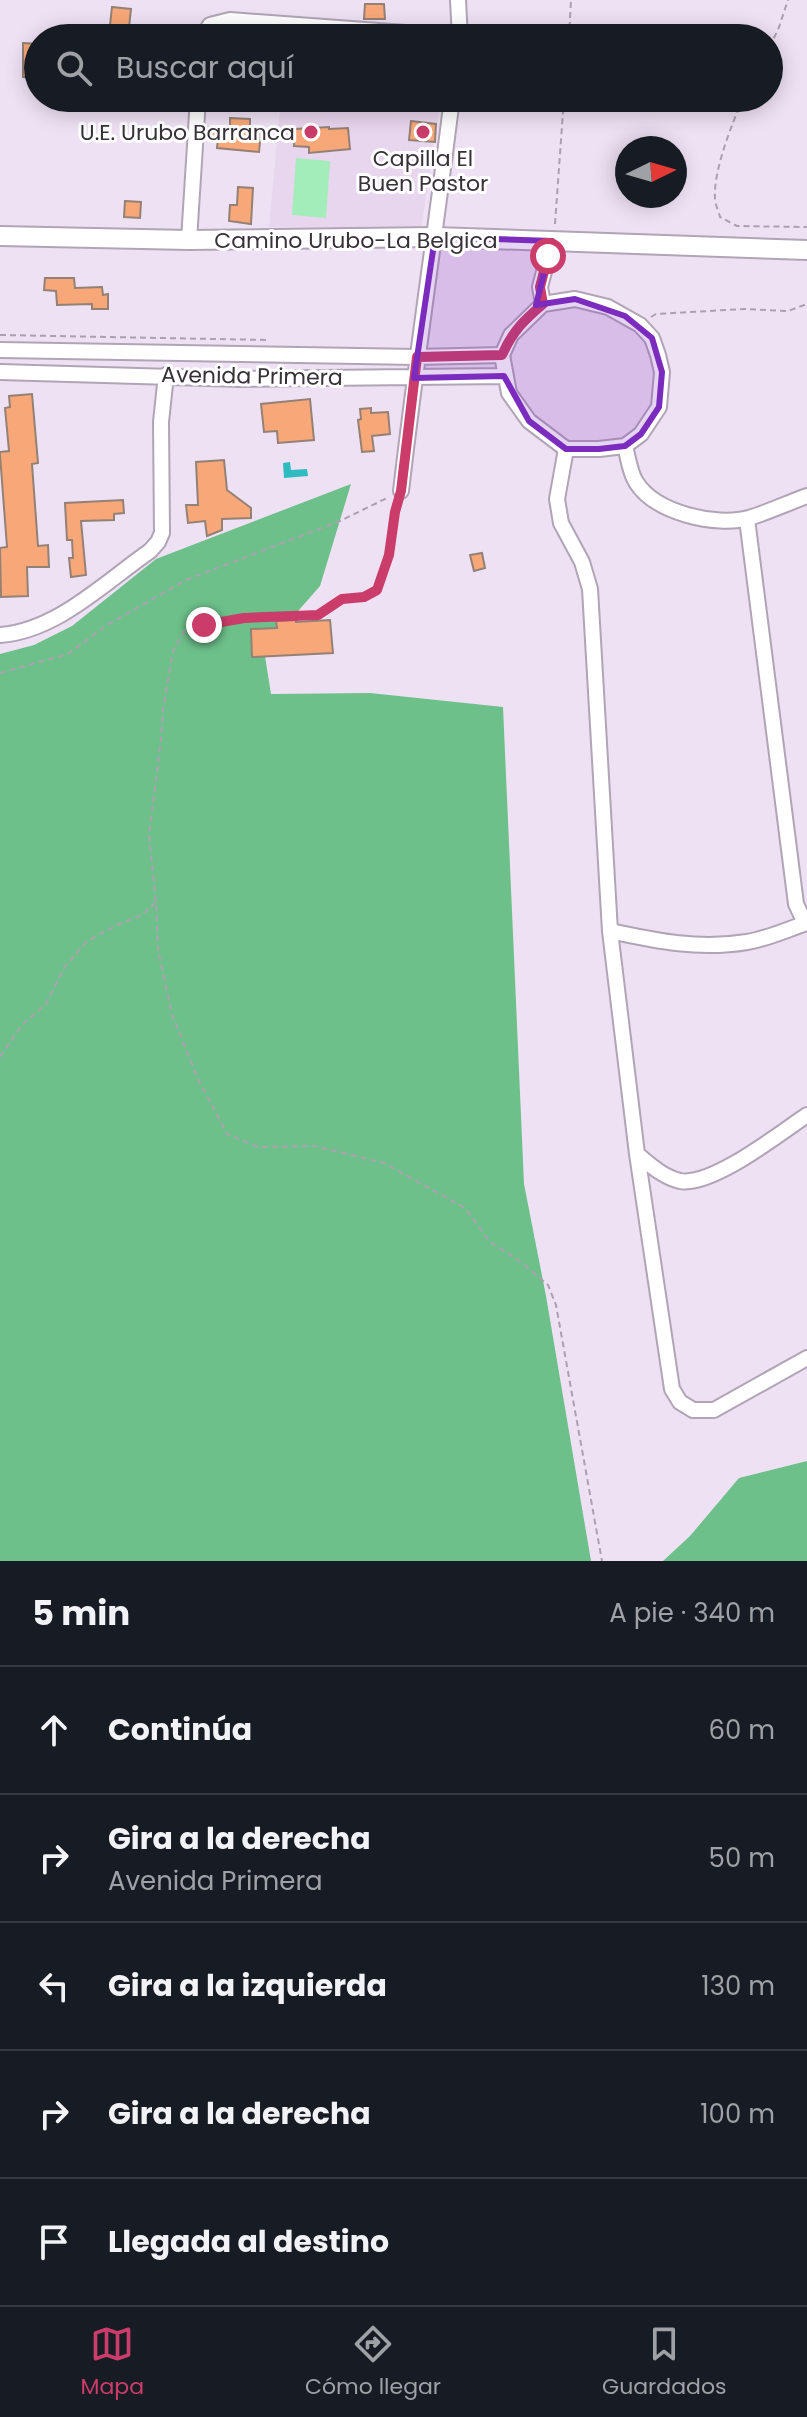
<!DOCTYPE html>
<html lang="es">
<head>
<meta charset="utf-8">
<style>
  body { margin:0; font-family:Poppins,sans-serif; background:#20242c; color:#f1f3f6 }
  .compass { position:absolute; left:615px; top:136px; width:72px; height:72px; border-radius:50%; background:#171b24; box-shadow:0 4px 20px #0003; rotate:85deg }
  .stop { position:absolute; width:24px; height:24px; margin:-18px; border:6px solid #ca3c69; border-radius:50%; background:#fff }
  .stop.end { background:#ca3c69; border-color:#fff; box-shadow:0 2px 8px #0008 }
  .list { margin:0; padding:0; list-style:none }
  h2 { display:flex; justify-content:space-between; align-items:center; height:104px; margin:0; padding:0 32px; font-size:34px }
  h2 small { font-size:26px; font-weight:400; color:#9ea1a6 }
  .list li { display:grid; grid-template-columns:52px 1fr auto; gap:24px; align-items:center; box-sizing:border-box; height:128px; padding:0 32px; border-top:2px solid #363941 }
  .list b { display:block; font-size:30px; white-space:nowrap }
  .list p { margin:0; font-size:26px; white-space:nowrap; color:#9ea1a6 }
  .list em { font-size:26px; font-style:normal; color:#9ea1a6 }
  .icon { flex:none; width:44px; height:44px; fill:none; stroke:currentColor; stroke-width:2; stroke-linecap:round; stroke-linejoin:round }
  .map { position:relative; flex:none; width:807px; height:1561px; overflow:hidden }
  .search { position:absolute; background:#171b24; box-shadow:0 4px 20px #0003; left:24px; right:24px; top:24px; height:88px; display:flex; align-items:center; gap:20px; box-sizing:border-box; padding:0 28px; border-radius:44px; color:#9ea1a6; font-size:30px }
  .sheet { height:744px; background:#171b24 }
  nav { display:flex; justify-content:space-around; align-items:center; box-sizing:border-box; height:112px; border-top:2px solid #363941; background:#171b24; font-size:22px; color:#9ea1a6 }
  nav a { display:grid; justify-items:center; gap:4px }
  nav .on { color:#ca3c69 }
  .map>svg:first-child { display:block }
  .built { fill:#e8d5ee }
  .green { fill:#a3edbb }
  .forest { fill:#6dc08a }
  .water { fill:#2fbcc0 }
  .building { fill:#f8a878; stroke:#948175; stroke-width:2 }
  .lines { fill:none; stroke-linecap:round; stroke-linejoin:round }
  .minor-casing { stroke:#b1a4b6; stroke-width:18 }
  .secondary-casing { stroke:#b1a4b6; stroke-width:22 }
  .path { stroke:#aba0af; stroke-width:2; stroke-dasharray:6 4; stroke-linecap:butt }
  .minor { stroke:#fff; stroke-width:14 }
  .secondary { stroke:#fff; stroke-width:18 }
  .route { stroke:#ca3c69; stroke-width:10 }
  .marked { fill:#7b2cbf; fill-opacity:0.2; stroke:#7b2cbf; stroke-width:6; stroke-linejoin:round }
  .poi-dot { fill:#ca3c69; stroke:#fff; stroke-width:3 }
  .labels { text-anchor:middle; dominant-baseline:central; stroke-width:6; stroke-linejoin:round; paint-order:stroke }
  .poi-label { font-size:22px; fill:#373138; stroke:#fff; text-anchor:end }
  .street-label { font-size:22px; fill:#373138; stroke:#fff }
</style>
</head>
<body>
<div class="map">
<svg width="807" height="1561" viewBox="0 0 807 1561">
  <rect width="100%" height="100%" fill="#efe1f4"/>
  <path class="built" d="M281 99 439 112 421 229 269 227Z"/>
  <path class="green" d="M296 158 330 161 326 218 292 215Z"/>
  <path class="forest" d="M351 484 320 586 264 650 271 694 370 693 503 707 524 1184 546 1296 591 1561H0V654L34 645 72 626 156 559Z
    M807 1461V1561H663L690 1536 739 1478Z"/>
  <path class="water" d="M290 462 291 470 307 469 308 476 284 478 283 463Z"/>
  <path class="building" d="M365 4H384L385 19H364Z
    M112 7 131 9 128 36 109 34Z
    M23 43 38 44V78L23 77Z
    M171 98H188L187 110 171 109Z
    M230 118 250 119V131L261 132 259 152 217 148 218 138 207 137 208 127 230 129Z
    M411 121 436 124 435 142 409 140Z
    M329 127V129L348 128 350 149 309 153V147L294 146 295 129Z
    M238 187 253 188 251 224 229 221 230 205H237Z
    M125 201 141 202 140 218 124 217Z
    M45 278H74L75 288 102 287 103 295 108 294V309H92V304L57 305 56 291 44 290Z
    M32 394 38 463 32 464 38 546 48 545 49 567H27L28 596 1 597 0 548 7 547 0 455V452L9 451 5 408 10 407 9 396Z
    M310 399 314 440 278 443 277 431 264 432 261 404Z
    M371 408V413L388 412 390 434 372 436 374 451 362 452 358 420 361 419 360 409Z
    M224 460 227 490 251 508V518L222 519V530L207 536 205 521 188 523 186 505H198L196 462Z
    M123 500 124 513 114 514V520L81 521 86 575 71 577 69 558H73L72 540H67L65 503Z
    M482 553 485 568 474 571 470 555Z
    M296 620V622L330 620 333 653 252 657 251 629 277 628 276 621Z"/>
  <g class="lines">
    <defs>
      <path id="minor" d="M458 0 460 38
        M202 38 210 25 230 20 460 37
        M189 240 198 98
        M575 299 608 307 640 325 652 338 658 355 662 372 659 407 641 434 625 446 599 449H566L529 421 509 393 502 355 511 335 543 304Z
        M543 304 540 287 552 241
        M0 350 417 357 502 355
        M0 372 241 379 504 376
        M625 446C628 457 630 473 636 482 655 513 716 527 749 518 768 512 788 503 807 496
        M566 449 557 499 561 523 582 562 590 589 610 931 637 1154 672 1389 680 1402 693 1410H714L807 1358
        M401 491C416 360 436 229 452 98
        M747 519 796 904 805 923
        M0 635C57 631 105 582 150 551L158 542 162 533 161 422 166 375
        M610 931C657 941 699 950 747 942 767 939 788 929 807 923
        M637 1154C650 1165 663 1177 680 1181 712 1187 780 1133 807 1115"/>
      <path id="secondary" d="M0 236 189 240 435 237 807 250"/>
    </defs>
    <use href="#minor" class="minor-casing"/>
    <use href="#secondary" class="secondary-casing"/>
    <path class="path" d="M569 38 571 0
      M769 47 778 30 788 0
      M743 98C732 124 713 171 715 199 715 204 719 212 720 217L737 226 807 227
      M555 224 564 98
      M651 317 656 314 744 309 788 311 807 304
      M0 335 267 340
      M397 503 389 555 377 590 364 597 342 599 318 615 244 618 185 630 173 651 163 709 161 740 149 835 156 902 158 949 172 1015 199 1081 227 1134 258 1147 314 1146 384 1163 465 1208 490 1242 521 1262 548 1285 556 1305 602 1561
      M0 673 68 654 107 625 186 580 340 521 389 497
      M0 1057 22 1025 46 1004 64 968 87 941 117 925 142 915 156 902"/>
    <use href="#minor" class="minor"/>
    <use href="#secondary" class="secondary"/>
  </g>
  <g class="lines">
    <path class="route" d="M204 625 244 618 318 615 342 599 364 597 377 590 389 555 395 512 401 491 417 357 502 355C513 331 523 321 543 304L540 287 548 256"/>
  </g>
  <path class="marked" d="M435 237 552 241 536 305 575 299 625 316 652 338 662 372 659 407 641 434 625 446 599 449H566L529 421 504 376 414 378Z"/>
  <g class="poi-dot">
    <circle cx="311" cy="132" r="8"/>
    <circle cx="423" cy="132" r="8"/>
  </g>
  <g class="labels">
    <g class="poi-label">
      <text x="295" y="132">U.E. Urubo Barranca</text>
      <text x="423" y="158" text-anchor="middle">Capilla El<tspan x="423" dy="25">Buen Pastor</tspan></text>
    </g>
    <g class="street-label">
      <text x="356" y="240">Camino Urubo-La Belgica</text>
      <text transform="translate(252 376) rotate(1)">Avenida Primera</text>
    </g>
  </g>
</svg>
<svg class="compass" viewBox="-18 -18 36 36"><path d="M0-13l5 13h-10z" fill="#e53935"/><path d="M0 13l5-13h-10z" fill="#9ea1a6"/></svg>
<div class="stop" style="left:548px;top:256px"></div>
<div class="stop end" style="left:204px;top:625px"></div>
<div class="search"><svg class="icon" aria-label="search" viewBox="0 0 24 24"><circle cx="10" cy="10" r="6"/><path d="M15 15l6 6"/></svg>Buscar aquí</div>
</div>
<section class="sheet">
<h2>5 min<small>A pie · 340 m</small></h2>
<ul class="list">
<li><svg class="icon" aria-label="ahead" viewBox="0 0 24 24"><path d="M12 20V5M6 11l6-6 6 6"/></svg><div><b>Continúa</b></div><em>60 m</em></li>
<li><svg class="icon" aria-label="right" viewBox="0 0 24 24"><path d="M7 20v-9h11M14 6l5 5-5 5"/></svg><div><b>Gira a la derecha</b><p>Avenida Primera</p></div><em>50 m</em></li>
<li><svg class="icon" aria-label="left" viewBox="0 0 24 24"><path d="M17 20v-9H6M10 6l-5 5 5 5"/></svg><div><b>Gira a la izquierda</b></div><em>130 m</em></li>
<li><svg class="icon" aria-label="right" viewBox="0 0 24 24"><path d="M7 20v-9h11M14 6l5 5-5 5"/></svg><div><b>Gira a la derecha</b></div><em>100 m</em></li>
<li><svg class="icon" aria-label="arrive" viewBox="0 0 24 24"><path d="M6 21V4h12l-3 4 3 4H6"/></svg><div><b>Llegada al destino</b></div></li>
</ul>
</section>
<nav>
<a class="on"><svg class="icon" aria-label="map" viewBox="0 0 24 24"><path d="M3 6l6-2 6 2 6-2v14l-6 2-6-2-6 2zM9 4v14M15 6v14"/></svg>Mapa</a>
<a><svg class="icon" aria-label="directions" viewBox="0 0 24 24"><path d="M12 3l9 9-9 9-9-9zM9 14v-3h6M13 9l2 2-2 2"/></svg>Cómo llegar</a>
<a><svg class="icon" aria-label="saved" viewBox="0 0 24 24"><path d="M7 4h10v16l-5-4-5 4z"/></svg>Guardados</a>
</nav>
</body>
</html>
